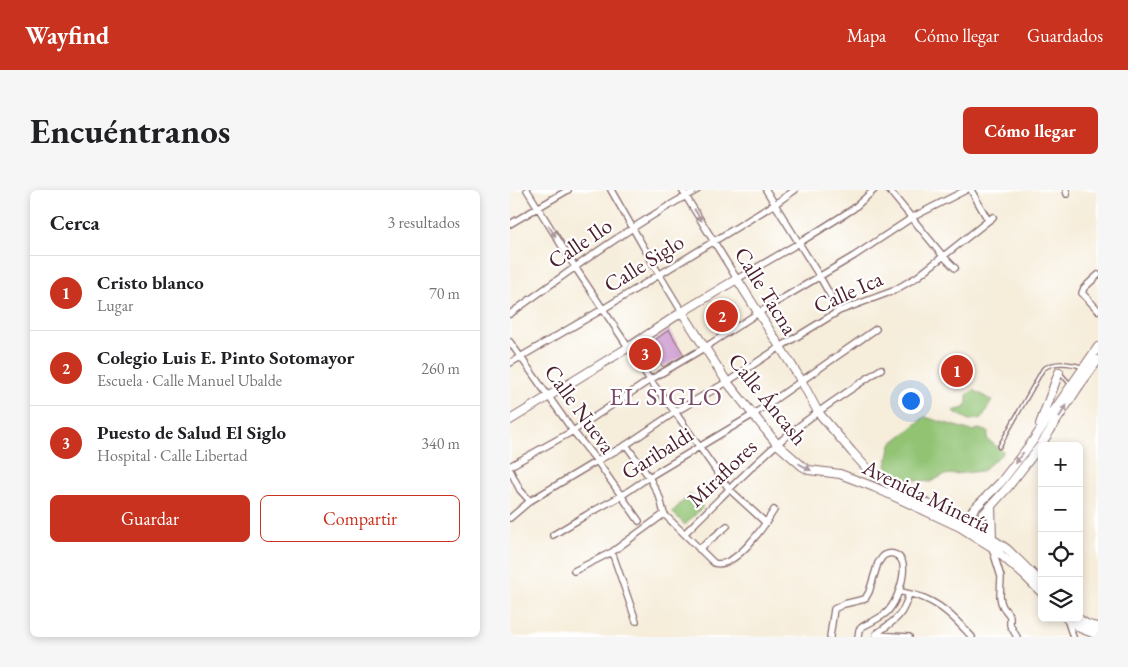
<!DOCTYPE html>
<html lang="es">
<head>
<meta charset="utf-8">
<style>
  body { margin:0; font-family:"EB Garamond",serif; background:#f6f6f6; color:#202124 }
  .controls { position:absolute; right:15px; bottom:15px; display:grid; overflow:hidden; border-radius:8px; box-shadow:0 2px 8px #0003 }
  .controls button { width:45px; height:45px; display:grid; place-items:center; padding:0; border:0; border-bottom:1px solid #e0e0e0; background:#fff; color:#202124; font:25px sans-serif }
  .you { position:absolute; left:400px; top:210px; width:18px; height:18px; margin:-12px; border:4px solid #fff; border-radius:50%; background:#1a73e8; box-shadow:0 0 0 8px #1a73e833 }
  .badge { display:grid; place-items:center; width:32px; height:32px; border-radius:50%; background:#c8321e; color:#fff; font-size:16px; font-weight:700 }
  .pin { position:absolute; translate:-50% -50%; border:2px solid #fff; box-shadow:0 1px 5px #0006 }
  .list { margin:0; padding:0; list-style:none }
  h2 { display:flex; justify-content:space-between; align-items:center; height:65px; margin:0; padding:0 20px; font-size:21px }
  h2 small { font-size:16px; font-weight:400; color:#757577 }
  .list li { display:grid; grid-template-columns:32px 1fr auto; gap:15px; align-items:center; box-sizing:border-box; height:75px; padding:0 20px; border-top:1px solid #e0e0e0 }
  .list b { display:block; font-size:19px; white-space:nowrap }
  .list p { margin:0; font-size:16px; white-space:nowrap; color:#757577 }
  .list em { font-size:16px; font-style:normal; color:#757577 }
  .actions { display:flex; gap:10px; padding:15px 20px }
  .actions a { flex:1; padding:11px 0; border:1px solid #c8321e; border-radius:8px; text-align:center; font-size:18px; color:#c8321e }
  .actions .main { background:#c8321e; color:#fff }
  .icon { flex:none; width:28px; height:28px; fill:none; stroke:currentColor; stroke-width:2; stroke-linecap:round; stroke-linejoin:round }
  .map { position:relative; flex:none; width:588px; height:447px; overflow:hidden; border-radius:8px }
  header { display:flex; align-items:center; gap:30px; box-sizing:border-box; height:70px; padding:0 25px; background:#c8321e; color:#fff }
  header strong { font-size:24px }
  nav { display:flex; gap:28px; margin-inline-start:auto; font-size:18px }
  .intro { display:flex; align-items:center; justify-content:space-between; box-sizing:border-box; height:120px; padding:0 30px }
  h1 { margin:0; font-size:35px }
  .button { padding:12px 22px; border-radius:8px; background:#c8321e; color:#fff; font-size:18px; font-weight:700 }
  main { display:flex; gap:30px; padding:0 30px }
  aside { flex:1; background:#fff; border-radius:8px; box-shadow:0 2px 8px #0003 }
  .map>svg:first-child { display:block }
  .green { fill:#91c373; stroke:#6e714f }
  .building { fill:#cf9cd1 }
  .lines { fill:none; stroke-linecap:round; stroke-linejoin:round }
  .lane-casing { stroke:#866768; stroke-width:5 }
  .street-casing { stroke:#866768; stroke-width:8 }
  .secondary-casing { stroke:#866768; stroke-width:10 }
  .lane { stroke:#fff; stroke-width:2.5 }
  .street { stroke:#fff; stroke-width:5.5 }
  .secondary { stroke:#fff; stroke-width:8 }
  .oneway { fill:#ae9aa0 }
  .labels { text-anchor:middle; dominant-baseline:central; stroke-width:4.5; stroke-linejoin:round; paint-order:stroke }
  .street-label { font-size:22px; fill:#4a1f2b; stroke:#fff }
  .quarter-label { font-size:25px; letter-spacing:1px; fill:#794b65; stroke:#fff }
</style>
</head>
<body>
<header>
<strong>Wayfind</strong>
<nav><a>Mapa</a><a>Cómo llegar</a><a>Guardados</a></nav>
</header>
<div class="intro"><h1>Encuéntranos</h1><a class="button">Cómo llegar</a></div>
<main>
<aside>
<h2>Cerca<small>3 resultados</small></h2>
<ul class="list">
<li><span class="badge">1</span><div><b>Cristo blanco</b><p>Lugar</p></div><em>70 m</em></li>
<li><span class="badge">2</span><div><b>Colegio Luis E. Pinto Sotomayor</b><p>Escuela · Calle Manuel Ubalde</p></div><em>260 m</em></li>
<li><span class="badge">3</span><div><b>Puesto de Salud El Siglo</b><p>Hospital · Calle Libertad</p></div><em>340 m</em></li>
</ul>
<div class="actions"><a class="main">Guardar</a><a>Compartir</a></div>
</aside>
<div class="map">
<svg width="588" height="447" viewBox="0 0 588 447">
  <rect width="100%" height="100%" fill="#fff"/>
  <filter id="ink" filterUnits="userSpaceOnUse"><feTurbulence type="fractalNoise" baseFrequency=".02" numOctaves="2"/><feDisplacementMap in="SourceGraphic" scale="10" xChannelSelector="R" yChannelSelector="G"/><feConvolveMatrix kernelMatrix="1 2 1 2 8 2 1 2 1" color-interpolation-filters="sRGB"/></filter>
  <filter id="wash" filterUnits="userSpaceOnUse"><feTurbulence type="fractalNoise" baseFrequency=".0096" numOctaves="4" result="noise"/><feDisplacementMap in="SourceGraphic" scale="20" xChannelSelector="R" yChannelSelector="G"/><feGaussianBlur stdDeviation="1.12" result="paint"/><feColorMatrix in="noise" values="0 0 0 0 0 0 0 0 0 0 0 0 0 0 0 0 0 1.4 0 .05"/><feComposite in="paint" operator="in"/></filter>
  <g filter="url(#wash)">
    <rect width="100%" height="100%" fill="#f6edda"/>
    <path class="green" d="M464 200 482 211 471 229 459 230 443 221 454 218 457 213V205Z
      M415 227 462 241 469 239 478 242 477 249 494 262 472 281 434 285 420 292 384 287 376 276 381 254Z
      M180 304 193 317 175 335 162 322Z"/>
    <g id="blocks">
      <path class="building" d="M159 140 174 165 153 177 144 163 134 170 129 162 139 154Z"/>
    </g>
  </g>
  <g filter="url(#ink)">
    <use href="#blocks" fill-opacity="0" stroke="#866768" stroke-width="1"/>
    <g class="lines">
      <defs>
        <path id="lane" d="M551 184 561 195
          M489 257 533 179C544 171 560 173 573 177"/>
        <path id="street" d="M17 0 65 77 140 190 165 222 219 299 256 333
          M101 0 149 84 172 122
          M172 0 227 89 289 53 343 19 364 0
          M256 0 310 87 329 121
          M379 0 433 66 445 78
          M461 0 478 30
          M556 0 557 4
          M0 34 58 0
          M588 85 574 98 572 103 588 120
          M0 124C61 80 121 35 187 0
          M0 152 63 241 87 271 129 331
          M0 173 93 119 265 14 285 0
          M116 255 139 287 150 308 154 324 204 373C225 380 255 335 264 320
          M0 276 63 241 140 190 194 158 248 123 344 66 403 27 456 0
          M0 280 10 300 20 311
          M0 328 20 311 87 271 116 255 165 222 217 192 270 157 329 121 383 101 407 87 483 27
          M175 343C205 314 234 283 266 255 298 227 336 203 371 179
          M43 345 78 324 111 306 139 287 244 224 366 139
          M482 358 491 387 490 406 491 412 493 417 500 426V435L507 447
          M189 359 217 336
          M102 362 126 431
          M64 381 102 362 154 324
          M389 401C398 404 408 405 416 409 435 417 449 433 462 447
          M557 429 563 447
          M366 444C385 430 392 428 399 404
          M366 445 399 447
          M320 447 324 419 334 414 355 409 359 402 368 373C370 371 372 366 375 365 383 361 391 366 393 374 395 388 387 411 378 421 372 428 360 432 352 437L349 440 348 447"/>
        <path id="secondary" d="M172 122 217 192 267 254 292 276 299 280 330 284 364 297 450 337 482 357 515 386 532 403
          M0 230 119 157 172 122 227 89 291 190 308 222 342 262 362 284 383 297 453 331 482 349 497 359 532 393
          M530 234 549 182
          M481 316 482 349
          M451 335 453 331 464 319 491 292 522 252 588 157
          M461 341 462 337 498 297 530 256 567 199 588 170
          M556 428 570 438 588 445
          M568 428C574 434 580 436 588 437"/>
      </defs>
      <use href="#lane" class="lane-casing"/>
      <use href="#street" class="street-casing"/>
      <use href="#secondary" class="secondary-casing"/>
      <use href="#lane" class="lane"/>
      <use href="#street" class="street"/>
      <use href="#secondary" class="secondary"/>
    </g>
    <defs><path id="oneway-solid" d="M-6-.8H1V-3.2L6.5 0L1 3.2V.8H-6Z" transform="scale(1.25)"/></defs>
    <g class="oneway">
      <use href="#oneway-solid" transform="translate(188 25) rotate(58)"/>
      <use href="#oneway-solid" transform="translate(42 41) rotate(57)"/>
      <use href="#oneway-solid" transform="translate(553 221) rotate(-57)"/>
      <use href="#oneway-solid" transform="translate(509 268) rotate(128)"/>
      <use href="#oneway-solid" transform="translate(295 277) rotate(29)"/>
    </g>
  </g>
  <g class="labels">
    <g class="street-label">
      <text transform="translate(70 53) rotate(-34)">Calle Ilo</text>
      <text transform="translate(134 73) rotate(-32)">Calle Siglo</text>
      <text transform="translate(256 101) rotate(58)">Calle Tacna</text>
      <text transform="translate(338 102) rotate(-24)">Calle Ica</text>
      <text transform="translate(258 209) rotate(51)">Calle Áncash</text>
      <text transform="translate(70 219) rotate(54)">Calle Nueva</text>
      <text transform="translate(147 263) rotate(-32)">Garibaldi</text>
      <text transform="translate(212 283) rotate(-44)">Miraflores</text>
      <text transform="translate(417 306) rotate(26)">Avenida Minería</text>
    </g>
    <g class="quarter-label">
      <text x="156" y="206">EL SIGLO</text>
    </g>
  </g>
</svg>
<div class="controls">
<button>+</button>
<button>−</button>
<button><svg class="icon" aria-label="locate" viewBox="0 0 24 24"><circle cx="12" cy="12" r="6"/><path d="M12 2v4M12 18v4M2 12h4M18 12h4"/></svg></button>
<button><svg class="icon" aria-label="layers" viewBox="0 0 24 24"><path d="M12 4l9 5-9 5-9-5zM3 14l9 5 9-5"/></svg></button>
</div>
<div class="you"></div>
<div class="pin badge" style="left:447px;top:181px">1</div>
<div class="pin badge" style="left:212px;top:126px">2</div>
<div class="pin badge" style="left:135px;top:164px">3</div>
</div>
</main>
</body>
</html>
